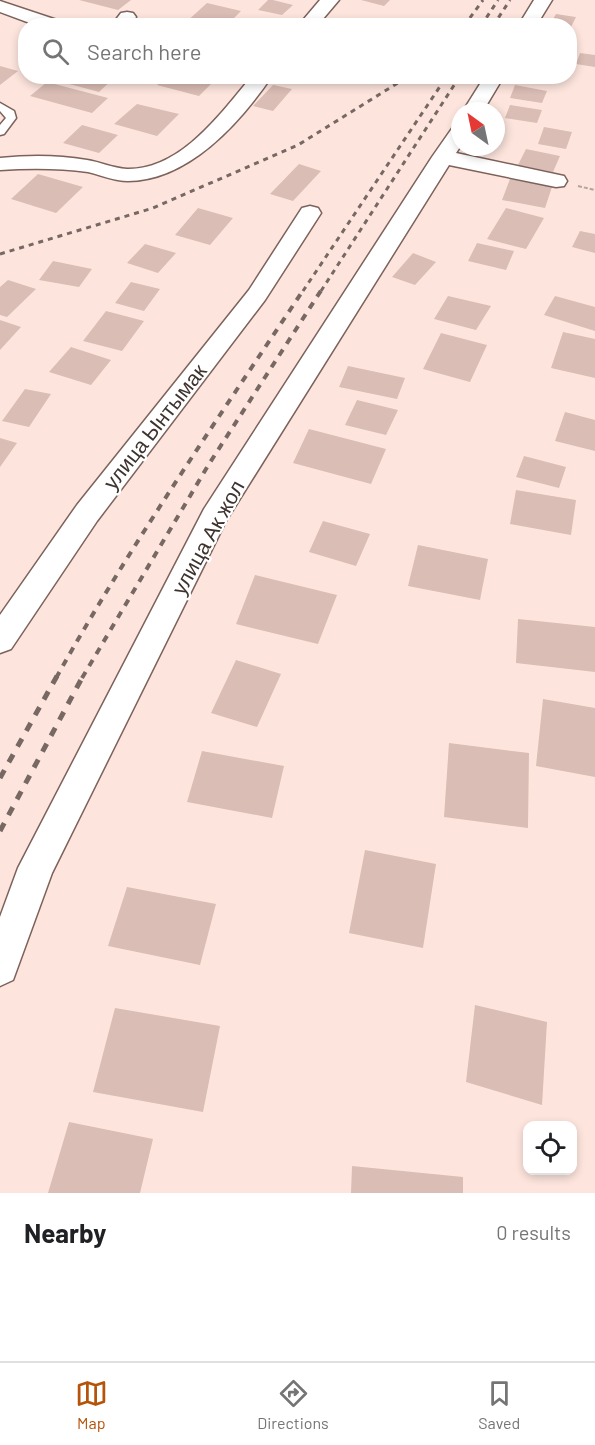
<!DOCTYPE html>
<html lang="en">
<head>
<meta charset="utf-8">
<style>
  body { margin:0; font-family:Barlow,sans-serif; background:#f6f6f6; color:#202124 }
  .controls { position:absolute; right:18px; bottom:18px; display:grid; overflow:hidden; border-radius:12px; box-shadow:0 3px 9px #0003 }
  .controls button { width:54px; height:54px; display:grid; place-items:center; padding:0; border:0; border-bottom:2px solid #e0e0e0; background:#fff; color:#202124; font:30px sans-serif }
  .compass { position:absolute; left:451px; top:102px; width:54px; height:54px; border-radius:50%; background:#fff; box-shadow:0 3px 9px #0003; rotate:327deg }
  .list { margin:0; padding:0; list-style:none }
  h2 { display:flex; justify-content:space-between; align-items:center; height:78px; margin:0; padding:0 24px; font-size:26px }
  h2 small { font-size:20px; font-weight:400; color:#757577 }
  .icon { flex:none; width:33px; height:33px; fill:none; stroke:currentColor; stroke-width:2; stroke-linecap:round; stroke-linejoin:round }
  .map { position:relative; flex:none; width:595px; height:1193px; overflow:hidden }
  .search { position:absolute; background:#fff; box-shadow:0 3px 9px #0003; left:18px; right:18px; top:18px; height:66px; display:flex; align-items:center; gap:15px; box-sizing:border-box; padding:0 21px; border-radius:24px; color:#757577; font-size:22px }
  .sheet { height:168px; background:#fff }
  nav { display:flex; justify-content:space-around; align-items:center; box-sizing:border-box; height:84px; border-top:2px solid #e0e0e0; background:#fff; font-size:16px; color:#757577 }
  nav a { display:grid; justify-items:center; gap:3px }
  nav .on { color:#b45309 }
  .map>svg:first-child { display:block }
  .building { fill:#dabdb4 }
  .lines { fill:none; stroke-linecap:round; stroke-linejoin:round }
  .lane-casing { stroke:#7c625a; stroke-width:3 }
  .street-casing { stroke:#7c625a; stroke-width:3 }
  .path { stroke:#b6a39c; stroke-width:2; stroke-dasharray:4 2; stroke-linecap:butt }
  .lane { fill:#fff; fill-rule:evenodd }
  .street { fill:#fff; fill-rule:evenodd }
  .rail-far2 { stroke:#776863; stroke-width:3; stroke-dasharray:5 5; stroke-linecap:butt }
  .rail-far1 { stroke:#776863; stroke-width:4; stroke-dasharray:7 7; stroke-linecap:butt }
  .rail { stroke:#776863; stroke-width:5; stroke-dasharray:9 9; stroke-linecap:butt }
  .labels { text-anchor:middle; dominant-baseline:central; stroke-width:4.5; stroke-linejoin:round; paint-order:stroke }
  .street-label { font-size:21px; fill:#3e332f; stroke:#fff }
</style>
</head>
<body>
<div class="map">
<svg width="595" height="1193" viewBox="0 0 595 1193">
  <rect width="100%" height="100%" fill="#fde5dd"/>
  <path class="building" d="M79 0H131L118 10Z
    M268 0H273L293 5 282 15 258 10Z
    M361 0H390L384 6Z
    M207 3 241 11 226 26 185 23Z
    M556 14 576 17 570 29V26H549Z
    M580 53 595 55V67L576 64Z
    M0 66 18 71 0 85Z
    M68 76H116L99 92 62 82Z
    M167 76H219L199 96 157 85Z
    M47 82 108 98 92 113 30 96Z
    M273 85 292 89 273 111 253 106Z
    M515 85 547 91 542 103 510 98Z
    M137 104 179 114 157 136 114 124Z
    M510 105 542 110 537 123 505 118Z
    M82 125 118 135 99 153 63 143Z
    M544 127 572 132 566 149 538 144Z
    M526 149 560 156 553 172 518 165Z
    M299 164 321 171 293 201 270 194Z
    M38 174 83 187 56 213 11 199Z
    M510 179 552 187 545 208 502 200Z
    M198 208 233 218 210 245 175 235Z
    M506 208 544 218 526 249 487 239Z
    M580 231 595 234V253L572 247Z
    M477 243 514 251 506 270 468 261Z
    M145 244 176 253 158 273 127 263Z
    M413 253 436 262 415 285 392 277Z
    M53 261 92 269 79 287 39 280Z
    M8 280 36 289 7 317 0 315V287Z
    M131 282 160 289 144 311 115 303Z
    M448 296 491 306 476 330 434 319Z
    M555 296 595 307V331L544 315Z
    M106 311 144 321 122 351 83 341Z
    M0 320 21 327 0 350Z
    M563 332 595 339V378L551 368Z
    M441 333 487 345 470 382 423 369Z
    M71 347 111 360 91 385 49 372Z
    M348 366 405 378 397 399 339 387Z
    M25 389 51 394 29 427 2 421Z
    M357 400 398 410 386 435 345 425Z
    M565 412 595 420V451L555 441Z
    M309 429 386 449 371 484 293 463Z
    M0 438 17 443 0 467Z
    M524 456 566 467 559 488 516 477Z
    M516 490 576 500 571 535 510 524Z
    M323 521 370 534 356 566 309 552Z
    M418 545 488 559 480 600 408 586Z
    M255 575 337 595 318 644 236 624Z
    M518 619 595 627V672L516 663Z
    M236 660 281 674 257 727 211 713Z
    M543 699 595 708V777L536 766Z
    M449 743 529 753 528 828 444 817Z
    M202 751 284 766 272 818 187 802Z
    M365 850 436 864 423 948 349 933Z
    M127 887 216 904 200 965 108 946Z
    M475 1005 547 1022 542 1105 466 1082Z
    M115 1008 220 1026 203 1112 93 1092Z
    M69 1122 153 1139 140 1193H48Z
    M352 1166 463 1177V1193H351Z"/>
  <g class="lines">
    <defs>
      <path id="lane" d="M0 103 14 111 16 118 4 134 0 135V125L6 118 0 111Z"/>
      <path id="street" d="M320 0H339L317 26H298Z
        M534 0H552L536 26H518Z
        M0 1 63 22 66 26H38L0 12Z
        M127 12 133 13 136 17 130 26H111L121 13Z
        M252 76H272C240 123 188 181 128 181 114 181 101 175 88 172 59 168 29 168 0 170V158C29 155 58 155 87 160 100 162 113 168 127 169 181 170 221 113 252 76Z
        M485 76H504L483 111H463Z
        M460 125V147L456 153 564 176 567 181 564 186 556 187 449 165 226 521 52 873 13 980 0 986V917L18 868 204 509 432 157 453 127Z
        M310 206 318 208 321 213 265 300 97 521 11 649 0 653V615L77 505 249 290 302 208Z"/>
    </defs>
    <use href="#lane" class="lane-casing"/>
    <use href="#street" class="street-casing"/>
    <path class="path" d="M578 186 595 190"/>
    <use href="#lane" class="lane"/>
    <use href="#street" class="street"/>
    <path class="rail-far2" d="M464 26 483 0
      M481 26 498 0
      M493 26 510 0
      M0 254 153 208 298 145 409 76
      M303 291 447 76
      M321 291 460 76"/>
    <path class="rail-far1" d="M56 678C131 544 219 417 304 289
      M82 678 209 464 322 289"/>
    <path class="rail" d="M0 778 57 676
      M0 831 83 676"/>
  </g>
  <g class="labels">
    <g class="street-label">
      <text transform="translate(154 426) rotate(-52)">улица Ынтымак</text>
      <text transform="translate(207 537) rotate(-61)">улица Ак жол</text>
    </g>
  </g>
</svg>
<div class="controls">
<button><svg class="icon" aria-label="locate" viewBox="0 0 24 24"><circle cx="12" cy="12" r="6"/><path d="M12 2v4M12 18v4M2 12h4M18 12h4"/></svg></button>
</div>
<svg class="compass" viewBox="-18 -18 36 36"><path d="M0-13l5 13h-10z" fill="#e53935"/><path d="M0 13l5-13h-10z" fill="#757577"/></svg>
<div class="search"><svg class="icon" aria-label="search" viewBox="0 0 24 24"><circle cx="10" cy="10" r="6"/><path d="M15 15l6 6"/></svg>Search here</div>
</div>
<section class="sheet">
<h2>Nearby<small>0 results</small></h2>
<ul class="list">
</ul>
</section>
<nav>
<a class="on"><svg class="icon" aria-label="map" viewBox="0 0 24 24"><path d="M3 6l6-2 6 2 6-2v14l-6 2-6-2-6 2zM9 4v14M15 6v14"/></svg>Map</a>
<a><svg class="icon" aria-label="directions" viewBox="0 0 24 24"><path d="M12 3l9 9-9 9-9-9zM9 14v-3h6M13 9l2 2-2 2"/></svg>Directions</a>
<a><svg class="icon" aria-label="saved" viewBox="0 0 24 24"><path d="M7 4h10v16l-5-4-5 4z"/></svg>Saved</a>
</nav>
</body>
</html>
